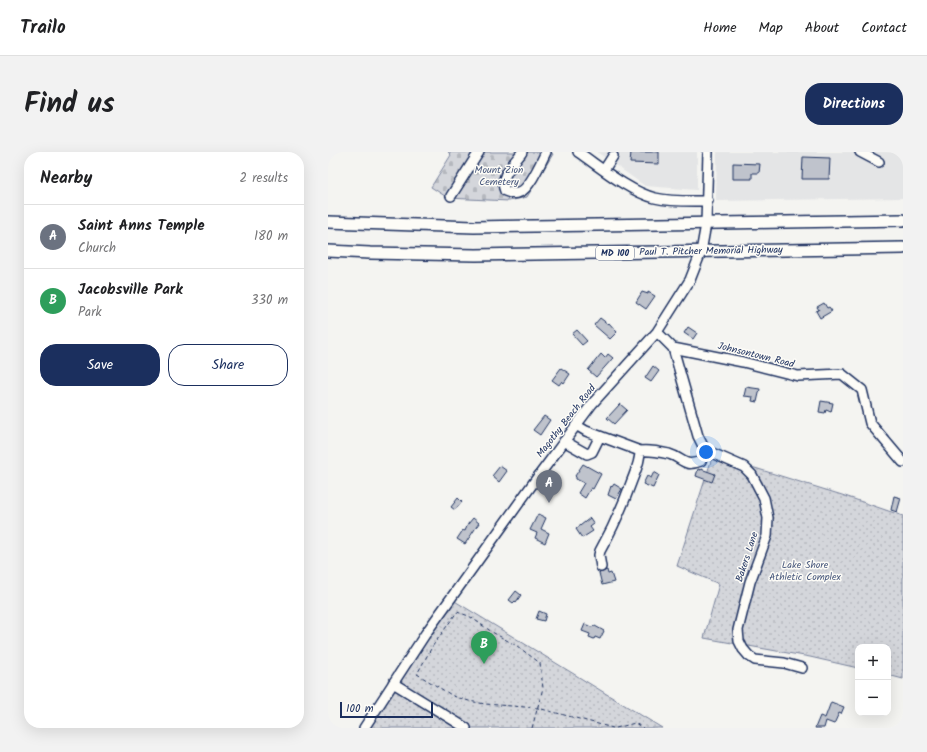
<!DOCTYPE html>
<html lang="en">
<head>
<meta charset="utf-8">
<style>
  body { margin:0; font-family:Kalam,sans-serif; background:#f2f2f2; color:#202124 }
  .controls { position:absolute; right:12px; bottom:12px; display:grid; overflow:hidden; border-radius:8px; box-shadow:0 4px 16px #0002 }
  .controls button { width:36px; height:36px; display:grid; place-items:center; padding:0; border:0; border-bottom:1px solid #e0e0e0; background:#fff; color:#202124; font:20px sans-serif }
  .scale { position:absolute; left:12px; bottom:10px; width:93px; box-sizing:border-box; padding-left:4px; border:2px solid #1b2f5e; border-top:0; font-size:11px; line-height:14px; white-space:nowrap; color:#1b2f5e; -webkit-text-stroke:3px #fdfcf7; paint-order:stroke }
  .you { position:absolute; left:378px; top:300px; width:14px; height:14px; margin:-10px; border:3px solid #fff; border-radius:50%; background:#1a73e8; box-shadow:0 0 0 6px #1a73e833 }
  .badge { display:grid; place-items:center; width:26px; height:26px; border-radius:50%; background:#1b2f5e; color:#fff; font-size:13px; font-weight:700 }
  .pin { position:absolute; translate:-50% -33px; filter:drop-shadow(0 1px 2px #0008) }
  .pin::after { content:''; position:absolute; top:21px; width:14px; height:12px; background:inherit; clip-path:polygon(0 0,100% 0,50% 100%) }
  .list { margin:0; padding:0; list-style:none }
  h2 { display:flex; justify-content:space-between; align-items:center; height:52px; margin:0; padding:0 16px; font-size:17px }
  h2 small { font-size:13px; font-weight:400; color:#757577 }
  .list li { display:grid; grid-template-columns:26px 1fr auto; gap:12px; align-items:center; box-sizing:border-box; height:64px; padding:0 16px; border-top:1px solid #e0e0e0 }
  .list b { display:block; font-size:15px; white-space:nowrap }
  .list p { margin:0; font-size:13px; white-space:nowrap; color:#757577 }
  .list em { font-size:13px; font-style:normal; color:#757577 }
  .actions { display:flex; gap:8px; padding:12px 16px }
  .actions a { flex:1; padding:9px 0; border:1px solid #1b2f5e; border-radius:16px; text-align:center; font-size:14px; color:#1b2f5e }
  .actions .main { background:#1b2f5e; color:#fff }
  .map { position:relative; flex:none; width:575px; height:576px; overflow:hidden; border-radius:16px }
  header { display:flex; align-items:center; gap:24px; box-sizing:border-box; height:56px; padding:0 20px; background:#fff; border-bottom:1px solid #e0e0e0 }
  header strong { font-size:19px }
  nav { display:flex; gap:22px; margin-inline-start:auto; font-size:14px }
  .intro { display:flex; align-items:center; justify-content:space-between; box-sizing:border-box; height:96px; padding:0 24px }
  h1 { margin:0; font-size:28px }
  .button { padding:10px 18px; border-radius:16px; background:#1b2f5e; color:#fff; font-size:14px; font-weight:700 }
  main { display:flex; gap:24px; padding:0 24px }
  aside { flex:1; background:#fff; border-radius:16px; box-shadow:0 4px 16px #0002 }
  .map>svg:first-child { display:block }
  .built { fill:#e4e5e6 }
  .cemetery { fill:url(#cemetery-stones); stroke:#78829c }
  .park { fill:url(#park-dots); stroke:#78829c }
  .building { fill:#bfc3cc; stroke:#1b2f5e }
  .lines { fill:none; stroke-linecap:round; stroke-linejoin:round }
  .minor-casing { stroke:#1b2f5e; stroke-width:12 }
  .major-casing { stroke:#1b2f5e; stroke-width:14 }
  .path { stroke:#1b2f5e; stroke-width:1; stroke-dasharray:4 3; stroke-linecap:butt }
  .minor { stroke:#fdfcf7; stroke-width:9 }
  .major { stroke:#fdfcf7; stroke-width:11 }
  .labels { text-anchor:middle; dominant-baseline:central; stroke-width:3; stroke-linejoin:round; paint-order:stroke }
  .shield { fill:#fdfcf7; stroke:#5f6c8c; stroke-width:1 }
  .shield-label { font-size:9px; font-weight:bold; fill:#1b2f5e }
  .park-label { font-size:10px; fill:#49597d; stroke:#fdfcf7 }
  .street-label { font-size:10px; fill:#1b2f5e; stroke:#fdfcf7 }
</style>
</head>
<body>
<header>
<strong>Trailo</strong>
<nav><a>Home</a><a>Map</a><a>About</a><a>Contact</a></nav>
</header>
<div class="intro"><h1>Find us</h1><a class="button">Directions</a></div>
<main>
<aside>
<h2>Nearby<small>2 results</small></h2>
<ul class="list">
<li><span class="badge" style="background:#6b7280">A</span><div><b>Saint Anns Temple</b><p>Church</p></div><em>180 m</em></li>
<li><span class="badge" style="background:#2e9e5b">B</span><div><b>Jacobsville Park</b><p>Park</p></div><em>330 m</em></li>
</ul>
<div class="actions"><a class="main">Save</a><a>Share</a></div>
</aside>
<div class="map">
<svg width="575" height="576" viewBox="0 0 575 576">
  <defs>
    <pattern id="cemetery-stones" width="16" height="16" patternUnits="userSpaceOnUse"><rect width="16" height="16" fill="#d4d6db"/><path d="M2 7V4a2 2 0 0 1 4 0v3zM10 15v-3a2 2 0 0 1 4 0v3z" fill="#b5b8be"/></pattern>
    <pattern id="park-dots" width="8" height="8" patternUnits="userSpaceOnUse"><rect width="8" height="8" fill="#d4d6db"/><path d="M2 2h.1M6 6h.1" fill="none" stroke="#b5b8be" stroke-width="1.8" stroke-linecap="round"/></pattern>
  </defs>
  <rect width="100%" height="100%" fill="#f4f4f1"/>
  <filter id="ink" filterUnits="userSpaceOnUse"><feTurbulence type="fractalNoise" baseFrequency=".025" numOctaves="2"/><feDisplacementMap in="SourceGraphic" scale="8" xChannelSelector="R" yChannelSelector="G"/><feConvolveMatrix kernelMatrix="1 2 1 2 8 2 1 2 1" color-interpolation-filters="sRGB"/></filter>
  <g filter="url(#ink)">
    <path class="built" d="M269 0H369V38L317 34Z
      M389 0H575V46L388 49Z"/>
    <path class="cemetery" d="M120 0H222L225 2 199 45 181 49 120 46 103 35 123 3Z"/>
    <path class="park" d="M385 303 514 343 575 364V527L560 523V495H530V516L482 505 376 486 391 432 349 414Z
      M125 448 334 576H41Z"/>
    <path class="building" d="M303 0H331V12L302 11Z
      M475 5 502 6 501 27H474Z
      M405 11 432 12 431 21H424V27H405Z
      M314 140 320 142V140L327 144 318 157 308 150Z
      M496 151 499 156 501 155 504 159 492 166 488 159 491 158 489 155Z
      M272 166 280 172 281 171 289 180 282 187 266 173Z
      M360 175 369 181 365 187 356 181Z
      M249 178 259 189 254 193 244 182Z
      M273 202 277 206 280 202 285 206 268 225 260 218Z
      M325 214 331 219 323 230 317 226Z
      M233 216 242 222 236 231 234 229 231 233 224 228Z
      M418 235 432 237 429 250 424 249 425 245 416 244Z
      M493 249 505 251 503 260 498 258 497 261 491 260Z
      M292 252 299 258 286 272 279 266Z
      M216 264 222 268 212 283 205 278Z
      M255 312 273 322 265 337 263 336 257 346 250 341 256 331 248 327V325L247 324Z
      M172 314 179 319 171 330 164 324Z
      M370 317 373 318V317L387 322 384 330 368 324Z
      M326 320 331 323 325 336 315 332 319 324 323 326Z
      M286 332 294 337 288 347 280 343 283 334 284 335Z
      M566 344 573 346 569 360 563 358Z
      M130 346 134 350 127 358 123 355Z
      M210 362 218 366 213 377 221 381 217 391 207 386 209 381 202 378Z
      M145 366 151 371 137 392 129 387 135 378 137 379 140 372Z
      M262 366 266 372 262 375 265 379 254 386 248 377Z
      M279 418 280 422 283 421 286 430 274 433 271 421Z
      M188 439 193 443 188 450 187 449 185 451 181 448Z
      M211 459 218 462 216 469 208 467Z
      M257 472 263 475 267 474 276 479 272 487 267 485 266 487 261 485 262 482 254 479Z
      M503 550 516 555 513 562 511 561 506 572 498 569 496 576H487L492 564 497 566Z"/>
    <g class="lines">
      <defs>
        <path id="minor" d="M194 0C187 11 170 24 177 39 182 41 187 43 192 40 202 36 213 10 218 0
          M250 0C272 15 302 40 327 46 344 50 363 49 380 49
          M532 0 551 10
          M276 18 285 4
          M123 44 151 0
          M329 180 345 196 415 210 470 224 514 222 534 238 542 271 575 310
          M345 196 370 284 377 298 416 315 424 323 436 346 440 366 439 384 422 430 410 478 411 489 415 497 421 504 427 508 456 511 474 516
          M248 273 258 279 312 299C312 311 307 320 303 331 294 356 285 376 272 399L271 403 273 415
          M236 289 259 302 264 300 272 284
          M312 299C321 298 332 300 341 302 355 306 355 316 373 309L377 298
          M65 531 138 576
          M36 576 98 481 206 330 264 252 329 180 362 128 373 100 378 72 380 0"/>
        <path id="major" d="M0 70 146 75 575 68
          M0 99 42 101 148 103 575 96"/>
      </defs>
      <use href="#minor" class="minor-casing"/>
      <use href="#major" class="major-casing"/>
      <path class="path" d="M204 576 215 536 212 511 189 494 164 480 141 464 129 460 104 495 89 522 125 544 141 549 157 552 210 556 285 576
        M288 576 307 571 315 576"/>
      <use href="#minor" class="minor"/>
      <use href="#major" class="major"/>
    </g>
  </g>
  <g class="labels">
    <rect class="shield" x="268" y="94" width="38" height="14" rx="3"/>
    <g class="shield-label">
      <text x="287" y="101">MD 100</text>
    </g>
    <g class="park-label">
      <text x="171" y="18">Mount Zion<tspan x="171" dy="12">Cemetery</tspan></text>
      <text x="477" y="413">Lake Shore<tspan x="477" dy="12">Athletic Complex</tspan></text>
    </g>
    <g class="street-label">
      <text transform="translate(383 99) rotate(-1)">Paul T. Pitcher Memorial Highway</text>
      <text transform="translate(428 203) rotate(14)">Johnsontown Road</text>
      <text transform="translate(238 269) rotate(-52)">Magothy Beach Road</text>
      <text transform="translate(419 405) rotate(-72)">Bakers Lane</text>
    </g>
  </g>
</svg>
<div class="controls">
<button>+</button>
<button>−</button>
</div>
<div class="scale">100 m</div>
<div class="you"></div>
<div class="pin badge" style="left:221px;top:351px;background:#6b7280">A</div>
<div class="pin badge" style="left:156px;top:512px;background:#2e9e5b">B</div>
</div>
</main>
</body>
</html>
